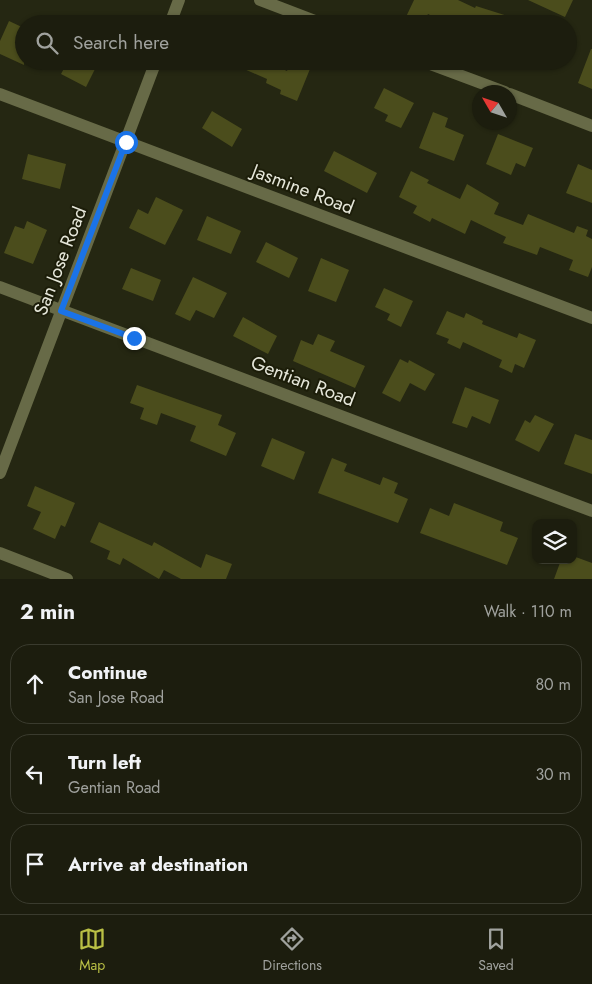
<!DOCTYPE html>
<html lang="en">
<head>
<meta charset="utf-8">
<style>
  body { margin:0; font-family:Jost,sans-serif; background:#252617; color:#f1f3f6 }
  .controls { position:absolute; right:15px; bottom:15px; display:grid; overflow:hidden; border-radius:10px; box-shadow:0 1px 4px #0004 }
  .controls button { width:45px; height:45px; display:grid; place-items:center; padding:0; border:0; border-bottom:1px solid #3a3b2e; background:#1c1d0e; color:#f1f3f6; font:25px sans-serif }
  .compass { position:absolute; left:472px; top:85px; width:45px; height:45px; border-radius:50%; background:#1c1d0e; box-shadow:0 1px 4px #0004; rotate:309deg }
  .stop { position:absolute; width:15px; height:15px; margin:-11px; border:4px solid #1a73e8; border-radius:50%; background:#fff }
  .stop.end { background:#1a73e8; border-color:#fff; box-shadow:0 1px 5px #0008 }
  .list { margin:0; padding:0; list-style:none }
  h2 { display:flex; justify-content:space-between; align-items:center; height:65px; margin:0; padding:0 20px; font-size:21px }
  h2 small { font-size:16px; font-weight:400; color:#a0a29e }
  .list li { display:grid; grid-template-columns:32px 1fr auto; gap:15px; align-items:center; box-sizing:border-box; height:80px; margin:0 10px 10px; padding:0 10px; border:1px solid #3a3b2e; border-radius:20px }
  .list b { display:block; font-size:19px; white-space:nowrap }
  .list p { margin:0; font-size:16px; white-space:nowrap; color:#a0a29e }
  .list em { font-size:16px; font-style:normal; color:#a0a29e }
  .icon { flex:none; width:28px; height:28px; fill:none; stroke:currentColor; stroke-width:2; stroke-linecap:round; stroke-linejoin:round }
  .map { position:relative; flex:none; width:592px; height:579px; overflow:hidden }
  .search { position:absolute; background:#1c1d0e; box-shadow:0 1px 4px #0004; left:15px; right:15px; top:15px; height:55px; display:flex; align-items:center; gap:12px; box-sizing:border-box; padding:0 18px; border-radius:28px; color:#a0a29e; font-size:19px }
  .sheet { height:335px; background:#1c1d0e }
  nav { display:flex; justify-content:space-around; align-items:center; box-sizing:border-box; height:70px; border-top:1px solid #3a3b2e; background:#1c1d0e; font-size:14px; color:#a0a29e }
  nav a { display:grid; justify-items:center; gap:2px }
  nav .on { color:#bac045 }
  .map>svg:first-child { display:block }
  .building { fill:#4b4d1c }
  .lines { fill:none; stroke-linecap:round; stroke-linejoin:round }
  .minor { stroke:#676a47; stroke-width:12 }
  .route { stroke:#1a73e8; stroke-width:6 }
  .labels { text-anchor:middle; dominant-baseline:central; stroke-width:4; stroke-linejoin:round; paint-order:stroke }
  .street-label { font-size:19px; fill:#e6e7da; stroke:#1c1d09 }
</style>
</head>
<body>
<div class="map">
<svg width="592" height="579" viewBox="0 0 592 579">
  <rect width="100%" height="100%" fill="#252712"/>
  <path class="building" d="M414 0H458L475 8 476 6 523 21 522 24H448L428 14 423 24H415L405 19Z
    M528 0H573L565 17Z
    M9 21 24 28V65L0 54V41Z
    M591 49H592V89L578 83Z
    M68 61H99L86 87 61 74Z
    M226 61H264L287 71 291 61H305L312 64 297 101 280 94 281 90 266 83 267 79Z
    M384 88 414 103 401 128 385 121 388 115 374 108Z
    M212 111 242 129 232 147 202 128Z
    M433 112 448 118 445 127 464 135 454 161 419 148Z
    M498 134 533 148 525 167 516 163 511 175 486 164Z
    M334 151 377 173 367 193 324 171Z
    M28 154 66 164 60 189 22 179Z
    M578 164 592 170V203L566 193Z
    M411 171 429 180 427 183 460 199 467 184 499 203 494 214 523 225 528 214 574 233 577 226 588 230 586 236 592 239V267L588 277 569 270 573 260 540 247 537 255 503 243 506 237 471 220 465 234 432 218 430 222 413 213 417 206 399 197Z
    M156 197 183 210 165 245 129 228 138 209 148 214Z
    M207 216 241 231 231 254 197 240Z
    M27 221 47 230 33 264 4 253 15 226 24 229Z
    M266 242 298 258 289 278 256 262Z
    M321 258 349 270 336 302 308 291Z
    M131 268 161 280 153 301 122 289Z
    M193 277 227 293 214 318 196 310 190 321 175 314Z
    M384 288 413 301 401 327 387 320 390 314 375 307Z
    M447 311 464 318 466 313 483 321 482 324 517 338 519 333 536 340 524 368 515 364 512 373 499 367 502 360 463 342 460 349 447 343 449 339 436 334Z
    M243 317 277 336 268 354 233 336Z
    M318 334 335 341 330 351 365 366 355 388 293 361 301 340 313 345Z
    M400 359 408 363 409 360 435 374 425 391 410 383 400 402 382 393Z
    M137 385 222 415 218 425 236 433 226 456 190 441 196 426 161 413 157 425 140 419 144 408 130 403Z
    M465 387 499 400 490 424 472 416 467 428 452 423Z
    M535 415 554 424 539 452 515 440 525 420 530 423Z
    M575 434 592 440V474L564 464Z
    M272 438 305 452 294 480 261 466Z
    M332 458 347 464 344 471 380 485 383 477 398 483 394 493 408 499 398 523 318 493Z
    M35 486 75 503 65 527 61 525 55 539 33 529 41 512 27 506Z
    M454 503 503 522 500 531 518 538 507 565 420 533 430 508 449 516Z
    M99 522 152 546 154 542 201 568 206 554 232 564 226 579H181L164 570 159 579 123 558 120 565 107 559 110 551 90 542Z
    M573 556 592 563V579H554L561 560H573Z"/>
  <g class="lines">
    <path class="minor" d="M260 0 323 24
      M170 24 179 0
      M422 61 505 92
      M0 94 592 318
      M510 94 592 126
      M0 287 592 511
      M0 473 156 61
      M0 553 67 579"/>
  </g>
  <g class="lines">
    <path class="route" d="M126 142 61 311 134 338"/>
  </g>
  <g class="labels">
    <g class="street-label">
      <text transform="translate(303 189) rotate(21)">Jasmine Road</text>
      <text transform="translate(60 261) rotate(-69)">San Jose Road</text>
      <text transform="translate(303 381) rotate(21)">Gentian Road</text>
    </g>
  </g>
</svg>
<div class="controls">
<button><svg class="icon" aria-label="layers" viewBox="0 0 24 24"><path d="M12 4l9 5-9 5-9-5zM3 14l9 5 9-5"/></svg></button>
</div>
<svg class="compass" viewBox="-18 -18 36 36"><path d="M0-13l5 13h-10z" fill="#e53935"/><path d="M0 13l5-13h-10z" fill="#a0a29e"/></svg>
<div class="stop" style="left:126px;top:142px"></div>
<div class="stop end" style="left:134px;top:338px"></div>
<div class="search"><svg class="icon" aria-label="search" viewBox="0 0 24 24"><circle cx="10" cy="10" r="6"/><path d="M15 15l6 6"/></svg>Search here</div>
</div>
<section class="sheet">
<h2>2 min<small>Walk · 110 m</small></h2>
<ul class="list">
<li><svg class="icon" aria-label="ahead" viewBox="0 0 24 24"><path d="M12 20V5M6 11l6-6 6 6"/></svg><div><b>Continue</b><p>San Jose Road</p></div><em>80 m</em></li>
<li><svg class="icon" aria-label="left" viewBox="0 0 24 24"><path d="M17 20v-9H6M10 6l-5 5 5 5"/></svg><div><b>Turn left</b><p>Gentian Road</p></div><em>30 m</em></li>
<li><svg class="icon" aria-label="arrive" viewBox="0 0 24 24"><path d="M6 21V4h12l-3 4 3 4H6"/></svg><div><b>Arrive at destination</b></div></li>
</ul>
</section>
<nav>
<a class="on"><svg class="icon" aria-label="map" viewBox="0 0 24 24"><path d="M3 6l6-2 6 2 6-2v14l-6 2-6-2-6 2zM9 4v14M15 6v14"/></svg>Map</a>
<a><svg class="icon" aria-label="directions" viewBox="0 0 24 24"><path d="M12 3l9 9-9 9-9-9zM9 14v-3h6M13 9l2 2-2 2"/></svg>Directions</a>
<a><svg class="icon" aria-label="saved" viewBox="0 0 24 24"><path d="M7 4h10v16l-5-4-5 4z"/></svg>Saved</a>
</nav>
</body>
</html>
